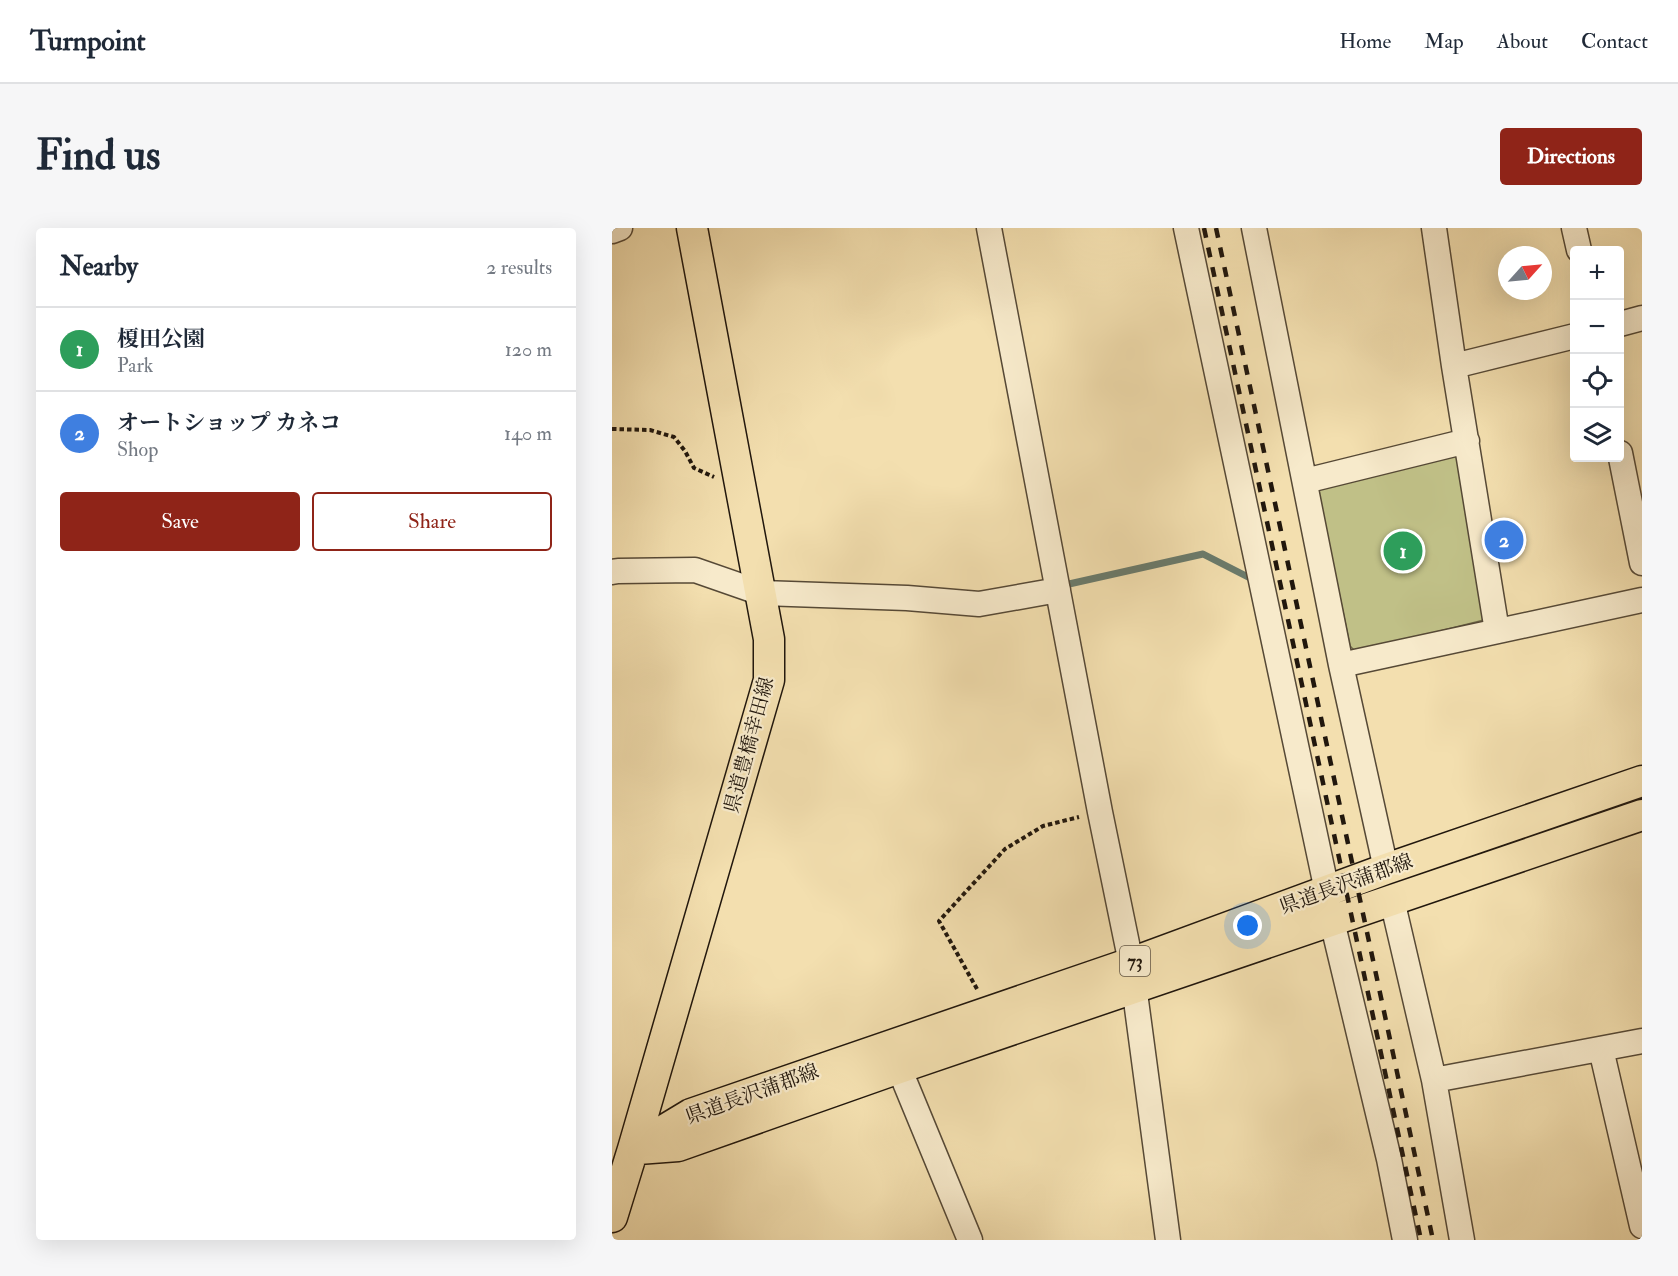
<!DOCTYPE html>
<html lang="en">
<head>
<meta charset="utf-8">
<style>
  body { margin:0; font-family:"IM FELL Double Pica","Noto Serif JP",serif; background:#f6f6f7; color:#1f2937 }
  .controls { position:absolute; right:18px; top:18px; display:grid; overflow:hidden; border-radius:6px; box-shadow:0 6px 24px #0002 }
  .controls button { width:54px; height:54px; display:grid; place-items:center; padding:0; border:0; border-bottom:2px solid #e0e1e3; background:#fff; color:#1f2937; font:30px sans-serif }
  .compass { position:absolute; left:886px; top:18px; width:54px; height:54px; border-radius:50%; background:#fff; box-shadow:0 6px 24px #0002; rotate:63deg }
  .you { position:absolute; left:636px; top:698px; width:21px; height:21px; margin:-15px; border:4px solid #fff; border-radius:50%; background:#1a73e8; box-shadow:0 0 0 9px #1a73e833 }
  .badge { display:grid; place-items:center; width:39px; height:39px; border-radius:50%; background:#8f2418; color:#fff; font-size:20px; font-weight:700 }
  .pin { position:absolute; translate:-50% -50%; border:3px solid #fff; box-shadow:0 2px 6px #0006 }
  .list { margin:0; padding:0; list-style:none }
  h2 { display:flex; justify-content:space-between; align-items:center; height:78px; margin:0; padding:0 24px; font-size:26px }
  h2 small { font-size:20px; font-weight:400; color:#747a83 }
  .list li { display:grid; grid-template-columns:39px 1fr auto; gap:18px; align-items:center; box-sizing:border-box; height:84px; padding:0 24px; border-top:2px solid #e0e1e3 }
  .list b { display:block; font-size:22px; white-space:nowrap }
  .list p { margin:0; font-size:20px; white-space:nowrap; color:#747a83 }
  .list em { font-size:20px; font-style:normal; color:#747a83 }
  .actions { display:flex; gap:12px; padding:18px 24px }
  .actions a { flex:1; padding:14px 0; border:2px solid #8f2418; border-radius:6px; text-align:center; font-size:21px; color:#8f2418 }
  .actions .main { background:#8f2418; color:#fff }
  .icon { flex:none; width:33px; height:33px; fill:none; stroke:currentColor; stroke-width:2; stroke-linecap:round; stroke-linejoin:round }
  .map { position:relative; flex:none; width:1030px; height:1012px; overflow:hidden; border-radius:6px }
  header { display:flex; align-items:center; gap:36px; box-sizing:border-box; height:84px; padding:0 30px; background:#fff; border-bottom:2px solid #e0e1e3 }
  header strong { font-size:28px }
  nav { display:flex; gap:33px; margin-inline-start:auto; font-size:21px }
  .intro { display:flex; align-items:center; justify-content:space-between; box-sizing:border-box; height:144px; padding:0 36px }
  h1 { margin:0; font-size:42px }
  .button { padding:15px 27px; border-radius:6px; background:#8f2418; color:#fff; font-size:21px; font-weight:700 }
  main { display:flex; gap:36px; padding:0 36px }
  aside { flex:1; background:#fff; border-radius:6px; box-shadow:0 6px 24px #0002 }
  .map>svg:first-child { display:block }
  .green { fill:#c0c087; stroke:#706c4a; stroke-width:1.5 }
  .lines { fill:none; stroke-linecap:round; stroke-linejoin:round }
  .stream { stroke:#6a7b6c; stroke-width:7 }
  .minor-casing { stroke:#564936; stroke-width:27 }
  .major-casing { stroke:#21170d; stroke-width:33 }
  .path { stroke:#21170d; stroke-width:4; stroke-dasharray:4.5 3; stroke-linecap:butt }
  .minor { stroke:#f7eacb; stroke-width:24 }
  .major { stroke:#f3dfaf; stroke-width:30 }
  .rail { stroke:#21170d; stroke-width:4.5; stroke-dasharray:10 10; stroke-linecap:butt }
  .labels { text-anchor:middle; dominant-baseline:central; stroke-width:4.5; stroke-linejoin:round; paint-order:stroke }
  .shield { fill:#f7eacb; stroke:#615646; stroke-width:1.5 }
  .shield-label { font-size:18px; font-weight:bold; fill:#21170d }
  .street-label { font-size:20px; fill:#21170d; stroke:#f7eacb }
</style>
</head>
<body>
<header>
<strong>Turnpoint</strong>
<nav><a>Home</a><a>Map</a><a>About</a><a>Contact</a></nav>
</header>
<div class="intro"><h1>Find us</h1><a class="button">Directions</a></div>
<main>
<aside>
<h2>Nearby<small>2 results</small></h2>
<ul class="list">
<li><span class="badge" style="background:#2e9e5b">1</span><div><b>榎田公園</b><p>Park</p></div><em>120 m</em></li>
<li><span class="badge" style="background:#3f7fe0">2</span><div><b>オートショップ カネコ</b><p>Shop</p></div><em>140 m</em></li>
</ul>
<div class="actions"><a class="main">Save</a><a>Share</a></div>
</aside>
<div class="map">
<svg width="1030" height="1012" viewBox="0 0 1030 1012">
  <rect width="100%" height="100%" fill="#f3dfaf"/>
  <filter id="stains"><feTurbulence type="fractalNoise" baseFrequency=".00333" numOctaves="4"/><feColorMatrix values="0 0 0 0 .2 0 0 0 0 .09 0 0 0 0 .02 0 0 0 .5 -.17"/></filter>
  <radialGradient id="worn" r=".72"><stop offset=".6" stop-color="#630" stop-opacity="0"/><stop offset="1" stop-color="#630" stop-opacity=".3"/></radialGradient>
  <path class="green" d="M849 226 872 392 744 424 738 418 706 262Z"/>
  <g class="lines">
    <path class="stream" d="M457 356 591 326 638 350"/>
    <defs>
      <path id="minor" d="M377 0 488 584 519 735 556 1012
        M574 0 715 663
        M642 0 729 437 774 641
        M822 0 842 138 885 403
        M962 0 967 22
        M0 3 8 0
        M1008 96 1030 90
        M842 138 963 108
        M1008 225 1030 335
        M693 253 855 213
        M0 344 6 343 83 342 149 365 295 370 367 376 446 362
        M729 437 1030 372
        M780 672 822 852 850 1012
        M720 693 777 931 793 1012
        M989 821 1030 998
        M287 840 358 1012
        M822 852 1030 813"/>
      <path id="major" d="M21 921 79 886 519 735 774 641 1030 553
        M26 921 66 918 287 840 1030 587
        M0 989 21 921 157 452V411L80 0"/>
    </defs>
    <use href="#minor" class="minor-casing"/>
    <use href="#major" class="major-casing"/>
    <path class="path" d="M0 201 38 202 62 209 73 223 82 240 102 249
      M365 761 327 693 393 621 431 598 467 589"/>
    <use href="#minor" class="minor"/>
    <use href="#major" class="major"/>
    <path class="rail" d="M592 0 809 1012
      M604 0 821 1012"/>
  </g>
  <g class="labels">
    <rect class="shield" x="508" y="718" width="30" height="30" rx="4.5"/>
    <g class="shield-label">
      <text x="523" y="733">73</text>
    </g>
    <g class="street-label">
      <text transform="translate(137 517) rotate(-75)">県道豊橋幸田線</text>
      <text transform="translate(734 656) rotate(-20)">県道長沢蒲郡線</text>
      <text transform="translate(140 866) rotate(-20)">県道長沢蒲郡線</text>
    </g>
  </g>
  <rect width="100%" height="100%" filter="url(#stains)"/>
  <rect width="100%" height="100%" fill="url(#worn)"/>
</svg>
<div class="controls">
<button>+</button>
<button>−</button>
<button><svg class="icon" aria-label="locate" viewBox="0 0 24 24"><circle cx="12" cy="12" r="6"/><path d="M12 2v4M12 18v4M2 12h4M18 12h4"/></svg></button>
<button><svg class="icon" aria-label="layers" viewBox="0 0 24 24"><path d="M12 4l9 5-9 5-9-5zM3 14l9 5 9-5"/></svg></button>
</div>
<svg class="compass" viewBox="-18 -18 36 36"><path d="M0-13l5 13h-10z" fill="#e53935"/><path d="M0 13l5-13h-10z" fill="#747a83"/></svg>
<div class="you"></div>
<div class="pin badge" style="left:791px;top:323px;background:#2e9e5b">1</div>
<div class="pin badge" style="left:892px;top:312px;background:#3f7fe0">2</div>
</div>
</main>
</body>
</html>
